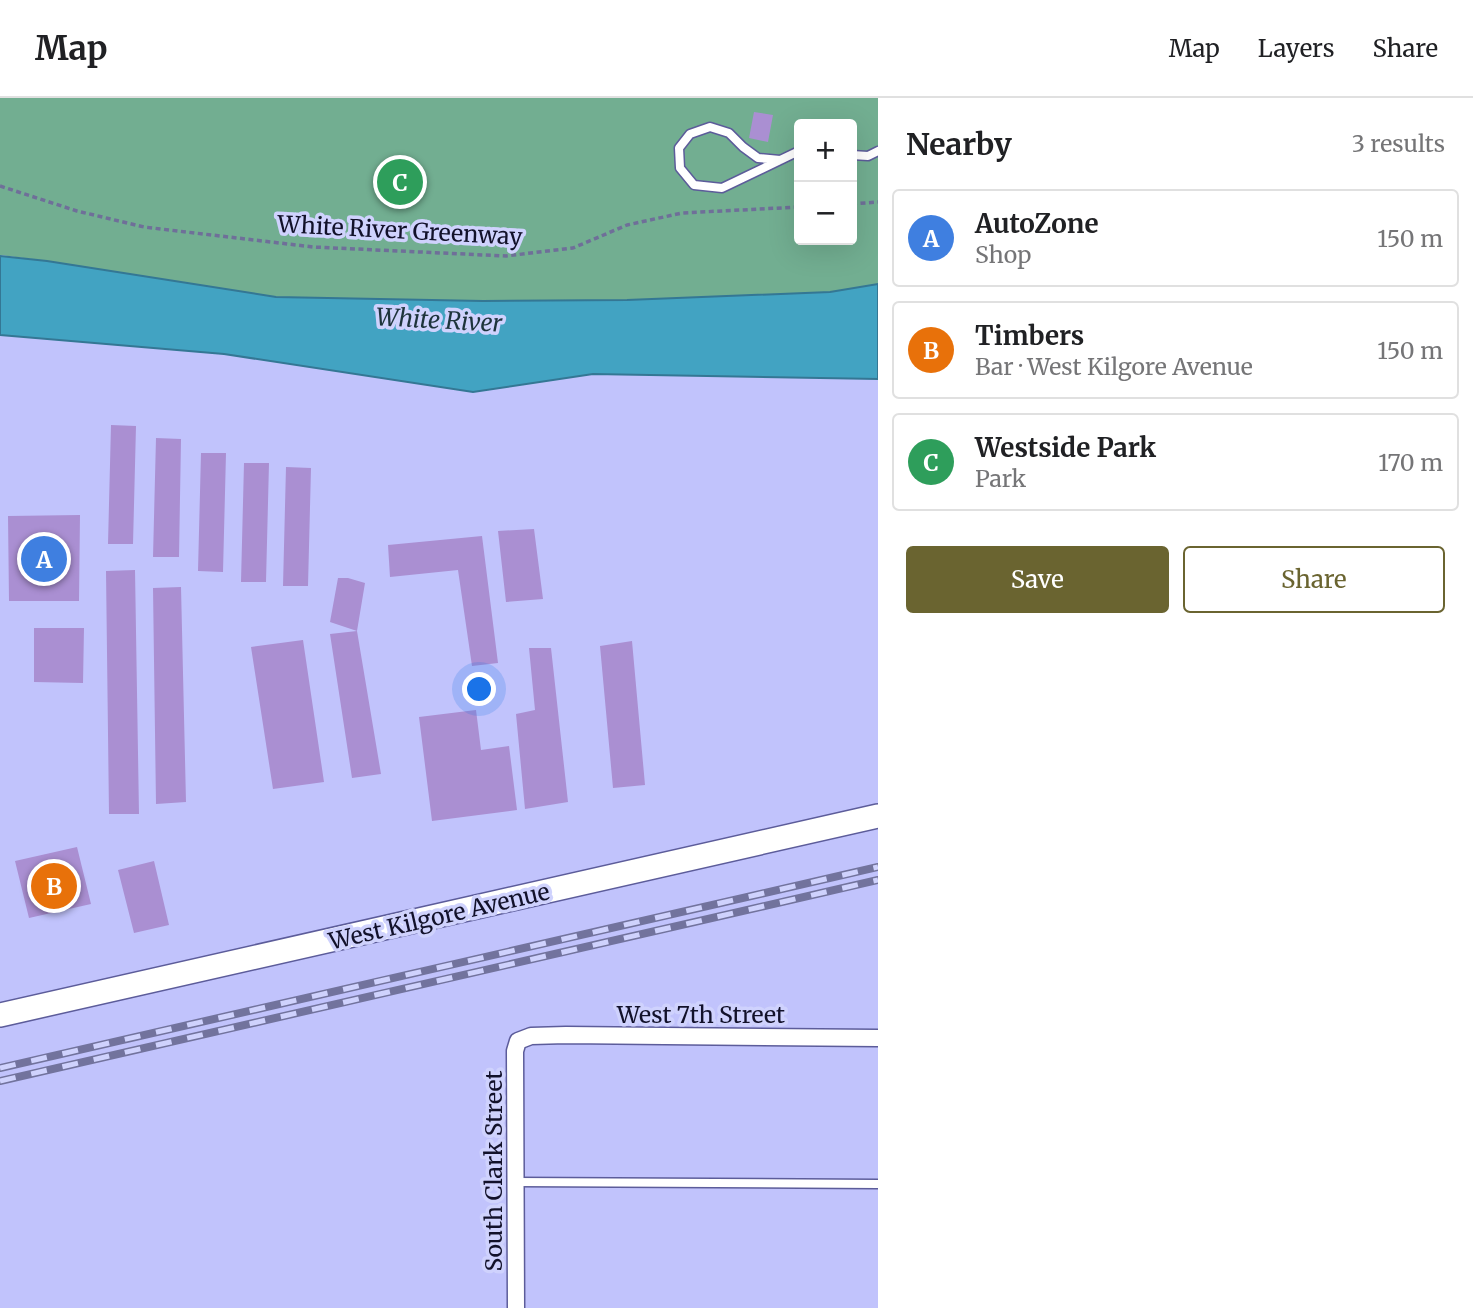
<!DOCTYPE html>
<html lang="en">
<head>
<meta charset="utf-8">
<style>
  body { margin:0; font-family:Merriweather,serif; background:#f6f6f6; color:#202124 }
  .controls { position:absolute; right:21px; top:21px; display:grid; overflow:hidden; border-radius:7px; box-shadow:0 7px 28px #0002 }
  .controls button { width:63px; height:63px; display:grid; place-items:center; padding:0; border:0; border-bottom:2px solid #e0e0e0; background:#fff; color:#202124; font:35px sans-serif }
  .you { position:absolute; left:480px; top:592px; width:24px; height:24px; margin:-18px; border:5px solid #fff; border-radius:50%; background:#1a73e8; box-shadow:0 0 0 10px #1a73e833 }
  .badge { display:grid; place-items:center; width:46px; height:46px; border-radius:50%; background:#6a6430; color:#fff; font-size:23px; font-weight:700 }
  .pin { position:absolute; translate:-50% -50%; border:4px solid #fff; box-shadow:0 2px 7px #0006 }
  .list { margin:0; padding:0; list-style:none }
  h2 { display:flex; justify-content:space-between; align-items:center; height:91px; margin:0; padding:0 28px; font-size:30px }
  h2 small { font-size:23px; font-weight:400; color:#757577 }
  .list li { display:grid; grid-template-columns:46px 1fr auto; gap:21px; align-items:center; box-sizing:border-box; height:98px; margin:0 14px 14px; padding:0 14px; border:2px solid #e0e0e0; border-radius:7px }
  .list b { display:block; font-size:26px; white-space:nowrap }
  .list p { margin:0; font-size:23px; white-space:nowrap; color:#757577 }
  .list em { font-size:23px; font-style:normal; color:#757577 }
  .actions { display:flex; gap:14px; padding:21px 28px }
  .actions a { flex:1; padding:16px 0; border:2px solid #6a6430; border-radius:7px; text-align:center; font-size:24px; color:#6a6430 }
  .actions .main { background:#6a6430; color:#fff }
  .map { position:relative; flex:none; width:878px; height:1210px; overflow:hidden }
  header { display:flex; align-items:center; gap:42px; box-sizing:border-box; height:98px; padding:0 35px; background:#fff; border-bottom:2px solid #e0e0e0 }
  header strong { font-size:33px }
  nav { display:flex; gap:38px; margin-inline-start:auto; font-size:24px }
  main { display:flex }
  aside { flex:1; background:#fff }
  .map>svg:first-child { display:block }
  .green { fill:#72ae91; fill-rule:evenodd }
  .water { fill:#42a3c2; stroke:#347794; stroke-width:2 }
  .building { fill:#aa8fd2 }
  .lines { fill:none; stroke-linecap:round; stroke-linejoin:round }
  .lane-casing { stroke:#5c5c9a; stroke-width:11 }
  .street-casing { stroke:#5c5c9a; stroke-width:19 }
  .secondary-casing { stroke:#5c5c9a; stroke-width:26 }
  .path { stroke:#6f6f99; stroke-width:3.5; stroke-dasharray:5 3.5; stroke-linecap:butt }
  .lane { stroke:#fff; stroke-width:8 }
  .street { stroke:#fff; stroke-width:16 }
  .secondary { stroke:#fff; stroke-width:23 }
  .rail-casing { stroke:#72739d; stroke-width:8 }
  .rail { stroke:#cfd2fd; stroke-width:5; stroke-dasharray:16; stroke-linecap:butt }
  .labels { text-anchor:middle; dominant-baseline:central; stroke-width:7; stroke-linejoin:round; paint-order:stroke }
  .street-label { font-size:23px; fill:#12112a; stroke:#cfd2fd }
  .water-label { font-size:24px; font-style:italic; fill:#1e343c; stroke:#cfd2fd }
</style>
</head>
<body>
<header>
<strong>Map</strong>
<nav><a>Map</a><a>Layers</a><a>Share</a></nav>
</header>
<main>
<div class="map">
<svg width="878" height="1210" viewBox="0 0 878 1210">
  <rect width="100%" height="100%" fill="#c1c3fc"/>
  <path class="green" d="M0 0H878V186L830 194 627 202 483 203 276 199 47 163 0 157ZM799 26H852V142H799Z"/>
  <path class="water" d="M0 158 47 163 276 199 483 203 627 202 830 194 878 186V281L593 276 473 294 224 256 0 237Z"/>
  <path class="building" d="M754 14 773 17 768 44 749 40Z
    M111 327 136 328 133 446H108Z
    M156 340 181 341 179 459H153Z
    M201 355H226L223 474 198 473Z
    M244 365H269L266 484H241Z
    M286 369 311 370 308 488H283Z
    M80 417 79 503H9L8 418Z
    M534 431 543 501 506 504 498 433Z
    M482 438 498 565 472 568 458 472 390 479 388 447Z
    M135 472 139 716H109L106 473Z
    M338 480H348L365 485 357 533 330 524Z
    M181 489 186 704 156 706 153 490Z
    M34 530H84L83 585 34 584Z
    M357 533 381 676 352 680 330 536Z
    M303 542 324 684 273 691 251 549Z
    M632 543 645 687 613 690 600 548Z
    M529 550H551L568 704 525 711 516 616 535 612Z
    M476 612 481 652 509 648 517 712 432 723 419 619Z
    M77 749 91 806 29 820 15 763Z
    M154 763 169 827 134 835 118 772Z"/>
  <g class="lines">
    <defs>
      <path id="lane" d="M852 57 868 58 878 53
        M780 62 758 60 743 49 729 35 710 29 690 36 679 50 680 70 694 87 722 90 799 53
        M516 1084 878 1086"/>
      <path id="street" d="M516 1210 515 953 518 943 531 938 566 937 878 940"/>
      <path id="secondary" d="M0 917 878 718"/>
    </defs>
    <use href="#lane" class="lane-casing"/>
    <use href="#street" class="street-casing"/>
    <use href="#secondary" class="secondary-casing"/>
    <path class="path" d="M0 88 77 113 144 129 313 149 506 158 573 150 627 127 682 115 799 109
      M852 106 878 104"/>
    <use href="#lane" class="lane"/>
    <use href="#street" class="street"/>
    <use href="#secondary" class="secondary"/>
    <defs>
      <path id="rail" d="M0 970 878 769
        M0 983 878 782"/>
    </defs>
    <use href="#rail" class="rail-casing"/>
    <use href="#rail" class="rail"/>
  </g>
  <g class="labels">
    <g class="street-label">
      <text transform="translate(400 132) rotate(3)">White River Greenway</text>
      <text transform="translate(439 818) rotate(-13)">West Kilgore Avenue</text>
      <text x="701" y="916">West 7th Street</text>
      <text transform="translate(493 1073) rotate(-90)">South Clark Street</text>
    </g>
    <g class="water-label">
      <text transform="translate(439 222) rotate(3)">White River</text>
    </g>
  </g>
</svg>
<div class="controls">
<button>+</button>
<button>−</button>
</div>
<div class="you"></div>
<div class="pin badge" style="left:44px;top:461px;background:#3f7fe0">A</div>
<div class="pin badge" style="left:54px;top:788px;background:#e8710a">B</div>
<div class="pin badge" style="left:400px;top:84px;background:#2e9e5b">C</div>
</div>
<aside>
<h2>Nearby<small>3 results</small></h2>
<ul class="list">
<li><span class="badge" style="background:#3f7fe0">A</span><div><b>AutoZone</b><p>Shop</p></div><em>150 m</em></li>
<li><span class="badge" style="background:#e8710a">B</span><div><b>Timbers</b><p>Bar · West Kilgore Avenue</p></div><em>150 m</em></li>
<li><span class="badge" style="background:#2e9e5b">C</span><div><b>Westside Park</b><p>Park</p></div><em>170 m</em></li>
</ul>
<div class="actions"><a class="main">Save</a><a>Share</a></div>
</aside>
</main>
</body>
</html>
